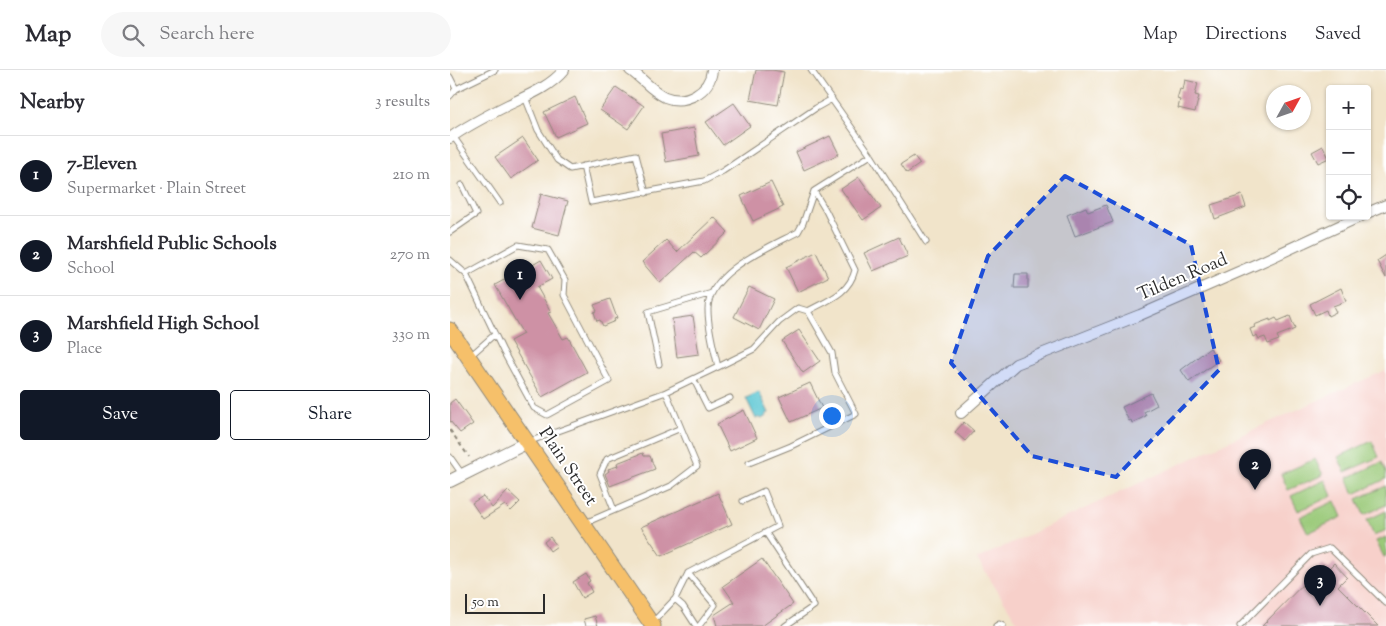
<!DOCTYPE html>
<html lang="en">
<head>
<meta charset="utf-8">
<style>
  body { margin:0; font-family:"Sorts Mill Goudy",serif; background:#f7f7f7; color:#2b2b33 }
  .controls { position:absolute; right:15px; top:15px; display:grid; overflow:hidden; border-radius:5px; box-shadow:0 1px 4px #0004 }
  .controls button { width:45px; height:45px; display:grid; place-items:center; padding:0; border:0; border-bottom:1px solid #e1e1e2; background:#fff; color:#2b2b33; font:25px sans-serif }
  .compass { position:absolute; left:816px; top:15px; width:45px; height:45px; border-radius:50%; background:#fff; box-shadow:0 1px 4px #0004; rotate:50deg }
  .scale { position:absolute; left:15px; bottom:12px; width:80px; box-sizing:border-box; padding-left:5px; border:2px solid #2b2b2b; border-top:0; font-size:14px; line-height:18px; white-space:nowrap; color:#2b2b2b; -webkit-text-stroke:4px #fff; paint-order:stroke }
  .you { position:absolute; left:381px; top:345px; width:18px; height:18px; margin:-12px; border:4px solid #fff; border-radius:50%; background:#1a73e8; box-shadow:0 0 0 8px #1a73e833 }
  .badge { display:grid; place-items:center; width:32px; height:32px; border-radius:50%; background:#111827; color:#fff; font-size:16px; font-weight:700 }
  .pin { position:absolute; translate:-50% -41px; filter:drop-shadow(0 1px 2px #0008) }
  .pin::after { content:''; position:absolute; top:26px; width:18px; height:15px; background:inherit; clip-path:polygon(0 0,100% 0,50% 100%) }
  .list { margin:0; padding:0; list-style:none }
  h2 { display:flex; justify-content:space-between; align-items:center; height:65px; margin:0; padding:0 20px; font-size:21px }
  h2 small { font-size:16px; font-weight:400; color:#7c7c81 }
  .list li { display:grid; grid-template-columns:32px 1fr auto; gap:15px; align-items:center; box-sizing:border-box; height:80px; padding:0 20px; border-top:1px solid #e1e1e2 }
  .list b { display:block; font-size:19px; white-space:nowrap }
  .list p { margin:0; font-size:16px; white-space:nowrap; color:#7c7c81 }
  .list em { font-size:16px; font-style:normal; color:#7c7c81 }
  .actions { display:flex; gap:10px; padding:15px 20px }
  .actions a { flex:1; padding:11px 0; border:1px solid #111827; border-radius:5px; text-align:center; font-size:18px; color:#111827 }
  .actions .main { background:#111827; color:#fff }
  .icon { flex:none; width:28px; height:28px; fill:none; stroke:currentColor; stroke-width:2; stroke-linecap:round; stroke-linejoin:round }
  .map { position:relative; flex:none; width:936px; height:556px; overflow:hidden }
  header { display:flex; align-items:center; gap:30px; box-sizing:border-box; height:70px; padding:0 25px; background:#fff; border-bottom:1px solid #e1e1e2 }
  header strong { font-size:24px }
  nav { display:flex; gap:28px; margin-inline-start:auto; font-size:18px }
  .search { width:350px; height:45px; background:#f7f7f7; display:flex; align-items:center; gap:12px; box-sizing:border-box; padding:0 18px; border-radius:28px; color:#7c7c81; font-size:19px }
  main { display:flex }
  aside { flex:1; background:#fff }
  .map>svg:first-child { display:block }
  .built { fill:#f7d0ca }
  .green { fill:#9ac978; stroke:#627a52 }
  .water { fill:#5ac6d3; stroke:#42787f }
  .building { fill:#ce91a5 }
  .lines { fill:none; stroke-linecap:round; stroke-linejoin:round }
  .service-casing { stroke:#8e887a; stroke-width:7 }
  .minor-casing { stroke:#8e887a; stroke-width:12 }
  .tertiary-casing { stroke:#8e887a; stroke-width:14 }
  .primary-casing { stroke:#8e887a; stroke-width:17 }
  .path { stroke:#8e887a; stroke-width:2; stroke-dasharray:4 4; stroke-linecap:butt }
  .service { stroke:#fff; stroke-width:5 }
  .minor { stroke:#fff; stroke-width:10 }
  .tertiary { stroke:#fff; stroke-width:12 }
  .primary { stroke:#f6c06b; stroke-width:15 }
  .marked { fill:#1d4ed8; fill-opacity:0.2; stroke:#1d4ed8; stroke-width:4; stroke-dasharray:10 6; stroke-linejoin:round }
  .labels { text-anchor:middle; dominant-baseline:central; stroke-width:4; stroke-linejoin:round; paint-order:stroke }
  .street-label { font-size:18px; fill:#2b2b2b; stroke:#fff }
</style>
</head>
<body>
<header>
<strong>Map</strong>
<div class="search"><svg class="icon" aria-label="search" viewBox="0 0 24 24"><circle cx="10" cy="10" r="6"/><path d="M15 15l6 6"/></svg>Search here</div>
<nav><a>Map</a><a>Directions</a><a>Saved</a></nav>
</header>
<main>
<aside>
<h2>Nearby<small>3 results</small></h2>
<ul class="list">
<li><span class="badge">1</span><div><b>7-Eleven</b><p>Supermarket · Plain Street</p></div><em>210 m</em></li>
<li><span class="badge">2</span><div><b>Marshfield Public Schools</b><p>School</p></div><em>270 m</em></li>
<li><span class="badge">3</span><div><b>Marshfield High School</b><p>Place</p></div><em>330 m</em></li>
</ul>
<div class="actions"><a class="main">Save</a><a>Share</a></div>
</aside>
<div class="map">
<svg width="936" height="556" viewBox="0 0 936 556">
  <rect width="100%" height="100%" fill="#fff"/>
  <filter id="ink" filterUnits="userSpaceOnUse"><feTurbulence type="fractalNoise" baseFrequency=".02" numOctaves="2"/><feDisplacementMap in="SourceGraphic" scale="10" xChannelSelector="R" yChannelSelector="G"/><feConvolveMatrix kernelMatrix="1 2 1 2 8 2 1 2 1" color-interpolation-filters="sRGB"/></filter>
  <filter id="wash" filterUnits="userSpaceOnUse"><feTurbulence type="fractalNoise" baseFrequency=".0096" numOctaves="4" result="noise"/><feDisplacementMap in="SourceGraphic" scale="20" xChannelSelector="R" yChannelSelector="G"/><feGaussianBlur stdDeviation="1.12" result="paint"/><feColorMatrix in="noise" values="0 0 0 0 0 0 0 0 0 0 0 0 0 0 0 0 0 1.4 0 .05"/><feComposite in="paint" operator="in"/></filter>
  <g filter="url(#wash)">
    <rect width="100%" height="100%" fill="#f1e4ca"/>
    <path class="built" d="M936 300V556H570L527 489 820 352Z"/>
    <path class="green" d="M922 371 929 387 895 402 888 387Z
      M865 389 873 405 838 420 831 404Z
      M932 392 936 402V409L904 424 897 408Z
      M875 410 882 426 848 441 841 426Z
      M936 416V435L914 445 907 429Z
      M885 431 892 447 858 463 850 447Z
      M936 441V460L924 466 917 450Z
      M936 467V486L934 487 926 471Z"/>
    <path class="water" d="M309 322 319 343 316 344 317 346 311 349 309 347 306 349 296 328Z"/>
    <g id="blocks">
      <path class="building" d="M306 0H322L334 2 328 35 300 30Z
        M735 10 748 13 745 25 749 26 745 42 728 38 730 30 727 29 730 19 733 20Z
        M166 17 194 36 178 59 150 40Z
        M125 27 137 53 106 67 94 42Z
        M284 33 300 56 273 75 256 52Z
        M244 58 249 86 216 92 211 64Z
        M380 66 389 84 354 100 346 82Z
        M73 68 88 90 61 109 45 87Z
        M873 76 879 88 868 93 862 82Z
        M464 86 470 94 457 103 451 94Z
        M409 107 431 138 413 150 391 119Z
        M321 112 333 137 303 151 291 126Z
        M91 124 118 131 109 165 82 158Z
        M792 125 796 137 765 149 761 135Z
        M656 135 663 152 625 166 617 145 636 137 638 142Z
        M264 147 278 162 251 188 244 182 210 213 192 192 216 170 227 182Z
        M449 167 458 186 423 201 414 183Z
        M366 182 378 207 348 222 336 197Z
        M936 185V208L927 191Z
        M91 190 102 209 87 217 101 242 98 243 113 269 118 267 137 302 92 327 60 271 73 264 45 215 63 205 61 203 74 195 76 199Z
        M565 204H578V218H564Z
        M299 217 324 229 309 260 284 247Z
        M891 218 896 231 883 236 886 242 878 246 876 240 865 245 860 234Z
        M160 229 167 248 164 249 165 251 153 256 150 250 147 251 144 242 147 241 144 235Z
        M243 246 249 284 227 287 222 249Z
        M840 246 845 259 827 266 829 270 818 274 815 267 809 269 807 265 803 267 800 259 805 257 804 255 820 249V251L826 248 828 251Z
        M349 260 370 291 353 303 332 271Z
        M760 278 769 290 739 312 731 300Z
        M360 313 372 338 341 352 329 327Z
        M701 323 707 335 694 342 696 346 682 353 681 350 679 351 672 337Z
        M5 329 23 354 10 363 0 351V333Z
        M294 340 307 368 280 381 267 354Z
        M514 352 524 361 515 371 505 362Z
        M193 383 194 386H200L205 399 160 416 155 404 159 401 158 399 168 396 167 393Z
        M58 421 70 432 61 441 55 435 33 449 22 433 33 426 42 438Z
        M268 423 282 454 211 486 191 457Z
        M100 467 107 476 100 481 94 472Z
        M312 489 343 534 312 556H267L264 545 284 532 273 516Z
        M884 493 897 507 888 516 928 556H812L873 494 878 499Z
        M136 504 140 511 137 513 142 522 132 528 123 512Z
        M145 546 148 556H136L134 549Z"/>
    </g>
  </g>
  <g filter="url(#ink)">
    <use href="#blocks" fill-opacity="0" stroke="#8e887a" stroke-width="1"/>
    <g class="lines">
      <defs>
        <path id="service" d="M361 0 421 85 476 172
          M0 7 6 19
          M0 26 6 19 45 0
          M75 27 88 60 107 90 120 99 186 85 196 123
          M3 66 50 133
          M133 96 141 132 254 111 273 101 366 38 382 29
          M0 162 26 144 12 115
          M0 190 16 204 53 281 84 338 97 345 159 311 114 225 115 210 98 180 68 175 16 204
          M19 287 45 264
          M209 294 198 242 262 223
          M268 297 304 279 329 252 348 238 358 241C378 230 399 224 405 200L376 141 364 121 421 85
          M244 310 258 338 280 328
          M78 372 216 322 268 297C264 279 258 259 258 240 257 202 320 177 348 162L353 153 364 121
          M0 387 12 404
          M299 393 341 376 406 344 385 303 382 283 358 241
          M164 440 150 404 157 389 231 358
          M135 453 221 416 247 396 216 322
          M316 463 364 536 335 556
          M238 503 265 535 249 556
          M225 529 233 536 246 556
          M202 553 225 529 238 503 328 456 314 421 293 431
          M546 556 549 554 553 556
          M790 556 861 484 880 478 936 533"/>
        <path id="minor" d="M180 0C192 8 202 21 215 27 235 35 260 22 262 0
          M0 68C18 55 38 45 58 35 77 26 100 17 114 0
          M917 143 936 135
          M511 343 566 294 690 245 809 193 911 146"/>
        <path id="tertiary" d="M0 411 78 372"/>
        <path id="primary" d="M0 260 203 556"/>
      </defs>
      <use href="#service" class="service-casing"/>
      <use href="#minor" class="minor-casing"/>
      <use href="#tertiary" class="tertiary-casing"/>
      <use href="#primary" class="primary-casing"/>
      <path class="path" d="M0 360 19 387"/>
      <use href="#service" class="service"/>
      <use href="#minor" class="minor"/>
      <use href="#tertiary" class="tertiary"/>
      <use href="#primary" class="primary"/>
    </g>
  </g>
  <path class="marked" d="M615 106 741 175 769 300 666 407 582 386 501 293 538 186Z"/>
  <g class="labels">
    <g class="street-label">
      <text transform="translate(733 208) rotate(-23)">Tilden Road</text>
      <text transform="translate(117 397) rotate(56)">Plain Street</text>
    </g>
  </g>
</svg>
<div class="controls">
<button>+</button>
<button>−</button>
<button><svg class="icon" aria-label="locate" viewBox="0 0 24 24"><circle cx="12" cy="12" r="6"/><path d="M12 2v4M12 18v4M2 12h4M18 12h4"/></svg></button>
</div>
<svg class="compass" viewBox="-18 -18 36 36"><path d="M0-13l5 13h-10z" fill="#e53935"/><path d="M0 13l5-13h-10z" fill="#7c7c81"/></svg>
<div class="scale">50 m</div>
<div class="you"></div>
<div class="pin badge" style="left:70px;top:230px">1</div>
<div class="pin badge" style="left:805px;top:420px">2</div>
<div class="pin badge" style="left:870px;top:536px">3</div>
</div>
</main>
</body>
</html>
